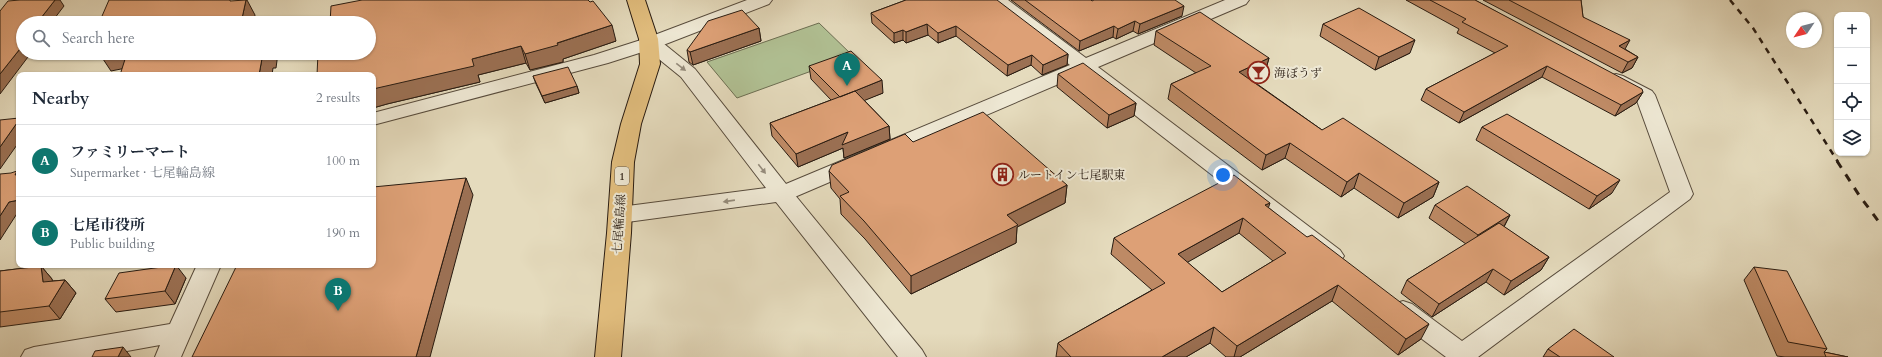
<!DOCTYPE html>
<html lang="en">
<head>
<meta charset="utf-8">
<style>
  body { margin:0; font-family:Cardo,"Noto Serif JP",serif; background:#f2f2f3; color:#1f2937 }
  .controls { position:absolute; right:12px; top:12px; display:grid; overflow:hidden; border-radius:8px; box-shadow:0 1px 3px #0004 }
  .controls button { width:36px; height:36px; display:grid; place-items:center; padding:0; border:0; border-bottom:1px solid #e0e1e3; background:#fff; color:#1f2937; font:20px sans-serif }
  .compass { position:absolute; left:1786px; top:12px; width:36px; height:36px; border-radius:50%; background:#fff; box-shadow:0 1px 3px #0004; rotate:235deg }
  .you { position:absolute; left:1223px; top:175px; width:14px; height:14px; margin:-10px; border:3px solid #fff; border-radius:50%; background:#1a73e8; box-shadow:0 0 0 6px #1a73e833 }
  .badge { display:grid; place-items:center; width:26px; height:26px; border-radius:50%; background:#0f766e; color:#fff; font-size:13px; font-weight:700 }
  .pin { position:absolute; translate:-50% -33px; filter:drop-shadow(0 1px 2px #0008) }
  .pin::after { content:''; position:absolute; top:21px; width:14px; height:12px; background:inherit; clip-path:polygon(0 0,100% 0,50% 100%) }
  .list { margin:0; padding:0; list-style:none }
  h2 { display:flex; justify-content:space-between; align-items:center; height:52px; margin:0; padding:0 16px; font-size:17px }
  h2 small { font-size:13px; font-weight:400; color:#747a83 }
  .list li { display:grid; grid-template-columns:26px 1fr auto; gap:12px; align-items:center; box-sizing:border-box; height:72px; padding:0 16px; border-top:1px solid #e0e1e3 }
  .list b { display:block; font-size:15px; white-space:nowrap }
  .list p { margin:0; font-size:13px; white-space:nowrap; color:#747a83 }
  .list em { font-size:13px; font-style:normal; color:#747a83 }
  .icon { flex:none; width:22px; height:22px; fill:none; stroke:currentColor; stroke-width:2; stroke-linecap:round; stroke-linejoin:round }
  .map { position:relative; flex:none; width:1882px; height:357px; overflow:hidden }
  .search { position:absolute; background:#fff; box-shadow:0 1px 3px #0004; left:16px; top:16px; width:360px; height:44px; display:flex; align-items:center; gap:10px; box-sizing:border-box; padding:0 14px; border-radius:22px; color:#747a83; font-size:15px }
  .panel { position:absolute; background:#fff; box-shadow:0 1px 3px #0004; left:16px; top:72px; width:360px; height:196px; border-radius:8px }
  .map>svg:first-child { display:block }
  .green { fill:#b1c194; stroke:#6c6e52 }
  .lines { fill:none; stroke-linecap:round; stroke-linejoin:round }
  .minor-casing { stroke:#574b3c; stroke-width:2 }
  .tertiary-casing { stroke:#574b3c; stroke-width:2 }
  .primary-casing { stroke:#281b11; stroke-width:2 }
  .minor { fill:#eee8d4; fill-rule:evenodd }
  .tertiary { fill:#eee8d4; fill-rule:evenodd }
  .primary { fill:#e2be7e; fill-rule:evenodd }
  .rail-far1 { stroke:#281b11; stroke-width:2.5; stroke-dasharray:6 6; stroke-linecap:butt }
  .rail { stroke:#281b11; stroke-width:3; stroke-dasharray:8 8; stroke-linecap:butt }
  .wall { fill:#be8a65; stroke:#281b11; fill-rule:evenodd }
  .shaded-wall { fill:#9b7053; stroke:#281b11 }
  .building { fill:#dda076; stroke:#281b11; fill-rule:evenodd }
  .oneway { fill:#958c7c }
  .labels { text-anchor:middle; dominant-baseline:central; stroke-width:4; stroke-linejoin:round; paint-order:stroke }
  .shield { fill:#eee8d4; stroke:#63584c; stroke-width:1 }
  .shield-label { font-size:11px; font-weight:bold; fill:#281b11 }
  .poi-label { font-size:12px; fill:#281b11; stroke:#eee8d4; text-anchor:start }
  .street-label { font-size:12px; fill:#281b11; stroke:#eee8d4 }
</style>
</head>
<body>
<div class="map">
<svg width="1882" height="357" viewBox="0 0 1882 357">
  <rect width="100%" height="100%" fill="#e5dbbd"/>
  <filter id="stains"><feTurbulence type="fractalNoise" baseFrequency=".005" numOctaves="4"/><feColorMatrix values="0 0 0 0 .2 0 0 0 0 .09 0 0 0 0 .02 0 0 0 .5 -.17"/></filter>
  <radialGradient id="worn" r=".72"><stop offset=".6" stop-color="#630" stop-opacity="0"/><stop offset="1" stop-color="#630" stop-opacity=".3"/></radialGradient>
  <path class="green" d="M819 23 853 56 737 98 707 62Z"/>
  <g class="lines">
    <defs>
      <path id="minor" d="M747 0H772L769 4 658 47 608 63 373 125V113L594 55 644 39Z
        M988 0H1008L1086 58 1225 0H1249L1246 4 1098 67 1340 250 1344 256 1340 262 1332 265 1324 262 1082 74 790 199 782 202 774 199 771 194 774 189 1070 65 991 4Z
        M1616 74 1623 76 1652 91 1655 95 1693 194 1690 199 1478 357H1446L1394 318 1390 311 1394 304 1403 301 1412 304 1462 341 1670 192 1636 98 1609 84 1606 80 1609 76Z
        M197 265H221L181 357H155L160 345 94 357H21L25 350 34 347 170 324Z"/>
      <path id="tertiary" d="M651 37 658 39 695 69 790 189 922 350 926 357H898L776 202 620 223 612 221 609 215 612 209 620 207 766 188 681 77 644 47 642 43 644 39Z"/>
      <path id="primary" d="M627 0H645L658 39 660 64 641 124 634 162 631 233 621 357H595L607 233 612 162 621 124 640 64 639 39Z"/>
    </defs>
    <use href="#minor" class="minor-casing"/>
    <use href="#tertiary" class="tertiary-casing"/>
    <use href="#primary" class="primary-casing"/>
    <use href="#minor" class="minor"/>
    <use href="#tertiary" class="tertiary"/>
    <use href="#primary" class="primary"/>
    <path class="rail-far1" d="M1730 0 1753 28 1838 162"/>
    <path class="rail" d="M1837 161 1859 195 1882 226"/>
  </g>
  <path class="wall" d="M362 0 616 41 563 59V62L530 70 526 63 478 75 480 82 387 104 373 108V75Z
    M906 0 1068 54 1067 65 1042 75 1031 65 1007 76 956 36 938 43 928 35 906 43 903 40 894 43 872 23 871 13Z
    M1011 0H1091L1092 1 1182 16 1138 34 1133 31 1116 39 1113 37 1079 51Z
    M1406 0H1475L1643 92 1636 103 1615 116 1542 77 1459 123 1421 100 1426 89 1495 53 1457 33 1459 29Z
    M1483 0H1581L1583 17 1625 49 1638 57 1632 68 1622 73Z
    M1323 24 1410 53 1375 70 1320 36Z
    M759 28 761 41 693 65 689 62 687 50Z
    M1156 31 1269 58 1265 72 1250 79 1322 130 1439 182 1433 197 1398 218 1354 188 1341 197 1285 158 1262 170 1168 99 1171 84 1196 73 1154 45Z
    M809 66 883 93 864 100 889 126 890 139 844 158 843 148 798 167 772 136 770 123 831 100 811 79Z
    M1058 74 1136 103 1134 116 1107 128 1057 87Z
    M533 76 577 86 579 93 545 103 536 84Z
    M1482 127 1612 193 1589 209 1476 140Z
    M829 171 1067 185 1065 203 1017 227 1016 243 911 294 865 239 841 214 840 199 831 188Z
    M1435 205 1510 215 1504 227 1549 257 1541 270 1504 295 1486 282 1432 317 1401 293 1407 280 1466 244 1429 218Z
    M1269 208 1421 339 1398 355 1332 301 1240 357H1226L1210 343 1186 357H1056L1058 343 1152 290 1111 254 1114 238ZM1239 233 1273 261 1222 292 1187 262Z
    M41 266 52 279V281L65 280 76 293 60 319 0 327V271Z
    M1754 267 1827 349 1824 352 1848 357H1785L1777 356 1744 280Z
    M186 278 175 304 116 312 105 299Z
    M1548 349 1614 357H1543Z"/>
  <path class="shaded-wall" d="M55 0H60L64 6 51 23H37Z
    M246 0H247L255 15 254 23H241Z
    M1184 6 1182 16 1138 34 1140 24Z
    M1135 21 1133 31 1116 39 1118 29Z
    M927 24 928 35 906 43V32Z
    M612 25 616 41 563 59V62L530 70 525 54Z
    M956 26V36L938 43V33Z
    M1114 26 1113 37 1079 51 1080 41Z
    M759 28 761 41 693 65 690 52Z
    M903 30V40L894 43V33Z
    M1415 40 1410 53 1375 70 1379 57Z
    M1630 40 1624 51 1619 46Z
    M23 45V53H31L0 94V74Z
    M521 46 526 63 478 75 480 82 387 104 373 108V89L472 59Z
    M99 53H133L141 65 111 71Z
    M263 53H278L276 68H273L272 75H259Z
    M1068 54 1067 65 1042 75 1043 65Z
    M1032 55 1031 65 1007 76 1008 65Z
    M1638 57 1632 68 1622 73 1628 62Z
    M1269 58 1265 72 1235 86 1239 72Z
    M1547 66 1542 77 1459 123 1464 112Z
    M882 80 883 93 841 110 840 97Z
    M577 86 579 93 545 103 542 96Z
    M1643 92 1636 103 1615 116 1621 105Z
    M1136 103 1134 116 1107 128 1109 115Z
    M19 120V142L0 169V147Z
    M889 126 890 139 844 158 843 148 798 167 796 154 848 132Z
    M1290 143 1285 158 1262 170 1266 155Z
    M17 171 19 173V180L15 175Z
    M1359 173 1354 188 1341 197 1347 182Z
    M466 178 473 195 430 357H416Z
    M1620 180 1612 193 1589 209 1597 196Z
    M1439 182 1433 197 1398 218 1404 203Z
    M1067 185 1065 203 1017 227 1016 243 911 294V276L1007 215Z
    M19 200V212H18L0 240V216L9 202Z
    M1270 203 1265 218V205Z
    M1510 215 1503 228 1472 248 1478 235Z
    M1243 218 1239 233 1174 270 1178 254Z
    M1549 257 1541 270 1504 295 1511 281Z
    M176 265 186 278 175 304 165 291Z
    M41 266 52 279 55 296 43 282Z
    M1493 269 1486 282 1432 317 1439 304Z
    M65 280 76 293 60 319 49 306Z
    M1338 285 1332 301 1240 357H1234L1237 346Z
    M1429 324 1421 339 1398 355 1406 339Z
    M1214 327 1210 343 1186 357H1162Z
    M123 347 131 357H118Z"/>
  <path class="building" d="M20 0H55L37 23H23V45L0 74V11L8 1Z
    M109 0H230V1L246 0 241 23H99Z
    M362 0H588L590 2 593 1 612 25 557 43 558 45 525 54 521 46 472 59 474 66 373 89V75H317L318 53H369V23H330L331 6Z
    M906 0H997L1068 54 1043 65 1032 55 1008 65 956 26 938 33 927 24 906 32 903 30 894 33 871 13Z
    M1025 0H1091L1092 1 1094 0H1175L1184 6 1140 24 1135 21 1118 29 1114 26 1080 41Z
    M1430 0H1475L1642 89 1643 92 1621 105 1547 66 1464 112 1426 89 1508 46 1462 22 1466 19Z
    M1509 0H1581L1583 17 1630 40 1619 46 1638 57 1628 62Z
    M1359 8 1415 40 1379 57 1323 24Z
    M742 10 759 28 690 52 687 50 708 21Z
    M1200 12 1269 58 1239 72 1322 130 1343 118 1439 182 1404 203 1359 173 1347 182 1290 143 1266 155 1171 84 1211 66 1156 31Z
    M851 51 882 80 840 97 809 66Z
    M127 53H263L259 75H120Z
    M1083 63 1136 103 1109 115 1058 74Z
    M568 67 577 86 542 96 533 76Z
    M855 91 889 126 842 145 848 132 796 154 770 123Z
    M983 112 1067 185 1007 215 1018 225 911 276 864 221 840 196 849 192 829 171 832 165 905 134 913 142Z
    M1507 114 1620 180 1597 196 1482 127Z
    M19 118V120L0 147V120Z
    M17 171 15 175 19 174V200L9 202 0 216V174L11 173Z
    M1234 175 1270 203 1265 205 1307 237 1312 235 1429 324 1406 339 1338 285 1237 346 1214 327 1162 357H1071L1058 343 1165 283 1114 238ZM1243 218 1286 253 1222 292 1178 254Z
    M466 178 416 357H192L237 265H373V187Z
    M1467 186 1510 215 1478 235 1435 205Z
    M1499 223 1549 257 1511 281 1493 269 1439 304 1407 280Z
    M176 265 165 291 105 299 119 273Z
    M41 266 43 282 65 280 49 306 0 312V271Z
    M1754 267 1787 271 1827 349 1788 342Z
    M1574 329 1614 357H1560L1548 349Z
    M123 347 118 357H92L95 351Z
    M1824 352 1848 357H1826Z"/>
  <defs><path id="oneway-solid" d="M-6-.8H1V-3.2L6.5 0L1 3.2V.8H-6Z"/></defs>
  <g class="oneway">
    <use href="#oneway-solid" transform="translate(681 67) rotate(38)"/>
    <use href="#oneway-solid" transform="translate(762 169) rotate(52)"/>
    <use href="#oneway-solid" transform="translate(729 201) rotate(172)"/>
  </g>
  <defs>
    <symbol id="bar-ring" viewBox="-11 -11 22 22"><circle r="9.5" fill="#eee8d4" stroke="#8f2418" stroke-width="1.5"/><path d="M-6-5H6L.8 .8V4.5H3.5V6h-7V4.5H-.8V.8Z" fill="#8f2418"/></symbol>
    <symbol id="building-ring" viewBox="-11 -11 22 22"><circle r="9.5" fill="#eee8d4" stroke="#8f2418" stroke-width="1.5"/><path d="M-4-6H4V6H1V3H-1V6H-4ZM-2.5-4.3h1.7v1.8h-1.7ZM.8-4.3h1.7v1.8H.8ZM-2.5-1h1.7V.8h-1.7ZM.8-1h1.7V.8H.8Z" fill="#8f2418"/></symbol>
  </defs>
  <g fill-rule="evenodd">
    <use href="#bar-ring" x="1246" y="60" width="25" height="25"/>
    <use href="#building-ring" x="990" y="162" width="25" height="25"/>
  </g>
  <g class="labels">
    <rect class="shield" x="615" y="167" width="14" height="18" rx="3"/>
    <g class="shield-label">
      <text x="622" y="176">1</text>
    </g>
    <g class="poi-label">
      <text x="1274" y="73">海ぼうず</text>
      <text x="1018" y="175">ルートイン七尾駅東</text>
    </g>
    <g class="street-label">
      <text transform="translate(619 224) rotate(-86)">七尾輪島線</text>
    </g>
  </g>
  <rect width="100%" height="100%" filter="url(#stains)"/>
  <rect width="100%" height="100%" fill="url(#worn)"/>
</svg>
<div class="controls">
<button>+</button>
<button>−</button>
<button><svg class="icon" aria-label="locate" viewBox="0 0 24 24"><circle cx="12" cy="12" r="6"/><path d="M12 2v4M12 18v4M2 12h4M18 12h4"/></svg></button>
<button><svg class="icon" aria-label="layers" viewBox="0 0 24 24"><path d="M12 4l9 5-9 5-9-5zM3 14l9 5 9-5"/></svg></button>
</div>
<svg class="compass" viewBox="-18 -18 36 36"><path d="M0-13l5 13h-10z" fill="#e53935"/><path d="M0 13l5-13h-10z" fill="#747a83"/></svg>
<div class="you"></div>
<div class="pin badge" style="left:847px;top:86px">A</div>
<div class="pin badge" style="left:338px;top:311px">B</div>
<div class="search"><svg class="icon" aria-label="search" viewBox="0 0 24 24"><circle cx="10" cy="10" r="6"/><path d="M15 15l6 6"/></svg>Search here</div>
<section class="panel">
<h2>Nearby<small>2 results</small></h2>
<ul class="list">
<li><span class="badge">A</span><div><b>ファミリーマート</b><p>Supermarket · 七尾輪島線</p></div><em>100 m</em></li>
<li><span class="badge">B</span><div><b>七尾市役所</b><p>Public building</p></div><em>190 m</em></li>
</ul>
</section>
</div>
</body>
</html>
